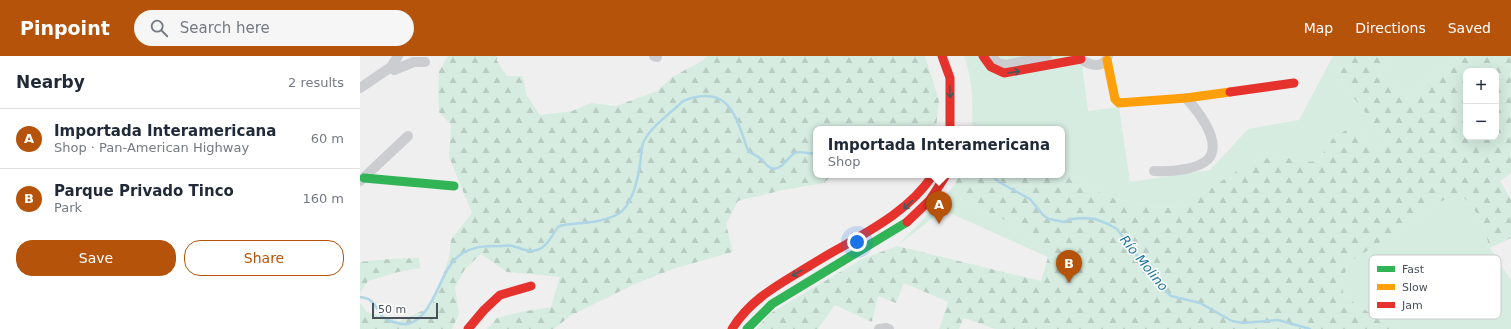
<!DOCTYPE html>
<html lang="en">
<head>
<meta charset="utf-8">
<style>
  body { margin:0; font-family:"DejaVu Sans",sans-serif; background:#f6f6f7; color:#1f2937 }
  .controls { position:absolute; right:12px; top:12px; display:grid; overflow:hidden; border-radius:8px; box-shadow:0 4px 16px #0002 }
  .controls button { width:36px; height:36px; display:grid; place-items:center; padding:0; border:0; border-bottom:1px solid #e0e1e3; background:#fff; color:#1f2937; font:20px sans-serif }
  .scale { position:absolute; left:12px; bottom:10px; width:66px; box-sizing:border-box; padding-left:4px; border:2px solid #48505a; border-top:0; font-size:11px; line-height:14px; white-space:nowrap; color:#48505a; -webkit-text-stroke:3px #fff; paint-order:stroke }
  .you { position:absolute; left:497px; top:186px; width:14px; height:14px; margin:-10px; border:3px solid #fff; border-radius:50%; background:#1a73e8; box-shadow:0 0 0 6px #1a73e833 }
  .badge { display:grid; place-items:center; width:26px; height:26px; border-radius:50%; background:#b45309; color:#fff; font-size:13px; font-weight:700 }
  .pin { position:absolute; translate:-50% -33px; filter:drop-shadow(0 1px 2px #0008) }
  .pin::after { content:''; position:absolute; top:21px; width:14px; height:12px; background:inherit; clip-path:polygon(0 0,100% 0,50% 100%) }
  .popup { position:absolute; left:453px; top:70px; width:252px; height:52px; box-sizing:border-box; display:grid; place-content:center; border-radius:8px; background:#fff; filter:drop-shadow(0 1px 3px #0005); font-size:13px; white-space:nowrap; color:#747a83 }
  .popup b { font-size:15px; color:#1f2937 }
  .popup::after { content:''; position:absolute; left:50%; top:100%; margin-left:-8px; border:8px solid transparent; border-top-color:#fff }
  .list { margin:0; padding:0; list-style:none }
  h2 { display:flex; justify-content:space-between; align-items:center; height:52px; margin:0; padding:0 16px; font-size:17px }
  h2 small { font-size:13px; font-weight:400; color:#747a83 }
  .list li { display:grid; grid-template-columns:26px 1fr auto; gap:12px; align-items:center; box-sizing:border-box; height:60px; padding:0 16px; border-top:1px solid #e0e1e3 }
  .list b { display:block; font-size:15px; white-space:nowrap }
  .list p { margin:0; font-size:13px; white-space:nowrap; color:#747a83 }
  .list em { font-size:13px; font-style:normal; color:#747a83 }
  .actions { display:flex; gap:8px; padding:12px 16px }
  .actions a { flex:1; padding:9px 0; border:1px solid #b45309; border-radius:16px; text-align:center; font-size:14px; color:#b45309 }
  .actions .main { background:#b45309; color:#fff }
  .icon { flex:none; width:22px; height:22px; fill:none; stroke:currentColor; stroke-width:2; stroke-linecap:round; stroke-linejoin:round }
  .map { position:relative; flex:none; width:1151px; height:273px; overflow:hidden }
  header { display:flex; align-items:center; gap:24px; box-sizing:border-box; height:56px; padding:0 20px; background:#b45309; color:#fff }
  header strong { font-size:19px }
  nav { display:flex; gap:22px; margin-inline-start:auto; font-size:14px }
  .search { width:280px; height:36px; background:#f6f6f7; display:flex; align-items:center; gap:10px; box-sizing:border-box; padding:0 14px; border-radius:22px; color:#747a83; font-size:15px }
  main { display:flex }
  aside { flex:1; background:#fff }
  .map>svg:first-child { display:block }
  .grass { fill:#d6ece0 }
  .forest { fill:url(#forest-firs); fill-rule:evenodd }
  .lines { fill:none; stroke-linecap:round; stroke-linejoin:round }
  .stream { stroke:#afd6e7; stroke-width:2.5 }
  .street { stroke:#cbcdd0; stroke-width:10 }
  .fast { stroke:#30b455; stroke-width:9 }
  .slow { stroke:#ff9f0a; stroke-width:9 }
  .jam { stroke:#e5322d; stroke-width:9 }
  .oneway { stroke:#465a5a }
  .labels { text-anchor:middle; dominant-baseline:central; stroke-width:3; stroke-linejoin:round; paint-order:stroke }
  .water-label { font-size:13px; font-style:italic; fill:#1b759a; stroke:#fff }
  .key { fill:#fff; stroke:#c8cace; stroke-width:1 }
  .key-label { font-size:11px; fill:#48505a }
</style>
</head>
<body>
<header>
<strong>Pinpoint</strong>
<div class="search"><svg class="icon" aria-label="search" viewBox="0 0 24 24"><circle cx="10" cy="10" r="6"/><path d="M15 15l6 6"/></svg>Search here</div>
<nav><a>Map</a><a>Directions</a><a>Saved</a></nav>
</header>
<main>
<aside>
<h2>Nearby<small>2 results</small></h2>
<ul class="list">
<li><span class="badge">A</span><div><b>Importada Interamericana</b><p>Shop · Pan-American Highway</p></div><em>60 m</em></li>
<li><span class="badge">B</span><div><b>Parque Privado Tinco</b><p>Park</p></div><em>160 m</em></li>
</ul>
<div class="actions"><a class="main">Save</a><a>Share</a></div>
</aside>
<div class="map">
<svg width="1151" height="273" viewBox="0 0 1151 273">
  <defs>
    <pattern id="forest-firs" width="22" height="20" patternUnits="userSpaceOnUse"><rect width="22" height="20" fill="#d6ece0"/><path d="M5 1l3.5 6h-7zM16 11l3.5 6h-7z" fill="#b9ccc2"/></pattern>
  </defs>
  <rect width="100%" height="100%" fill="#f0efef"/>
  <path class="grass" d="M604 0H721L728 55 759 51 770 126 850 114 888 73 939 64 973 0H978V7L982 27 1025 81 1022 95 1000 78 973 82 958 105 942 106 921 100 893 105 857 128 833 147 807 152 768 146 742 138 702 113V73H612C613 48 613 24 604 0Z
    M1032 0H1091L1092 1 1049 44 1018 19Z
    M595 128 597 138 607 148 636 159 661 174 688 201 583 154 537 190 582 144Z
    M1099 137 1111 148 1122 167 1130 192 1151 224V273H1040L996 249 983 236 982 223 991 205 1015 190 1077 147Z"/>
  <path class="forest" d="M88 0H137V5L147 20H163L166 38 180 59 212 55 231 47 256 50 297 35 312 21 342 5 347 0H565L579 44 576 73H456V119H473L464 127 423 134 378 145 366 168 373 196 316 212 277 227 210 260 194 273H127L137 262 160 256 191 251 200 221 147 216 121 198 105 213 95 231 99 258 92 273H0V247L7 256 39 265 71 251 89 202 91 183 112 157 89 101 91 69 79 56 78 36 79 15Z
    M978 0H1032L1018 19 1049 44 1092 1 1091 0H1151V117L1140 125 1151 143V182L1130 192 1122 167 1111 148 1099 138 1077 147 1015 190 991 205 982 223 983 236 996 249 1040 273H635L604 262 599 273H579L588 246 544 227 536 247 518 240 512 266 475 249 458 273H397L409 258 502 203 537 190 681 225 688 201 661 174 636 159 607 148 597 138 595 128 598 119H702V113L742 138 768 146 807 152 832 147 857 128 892 105 921 100 942 106 958 105 973 82 988 73 1000 78 1022 94 1025 81 982 27 978 7ZM1106 15H1136V81H1106Z
    M59 202 60 212 38 216 8 225 0 237V206L29 203Z"/>
  <g class="lines">
    <path class="stream" d="M541 73 551 71 578 73
      M631 119 639 126 670 143 683 159 689 163 704 166 712 163 724 162 735 163 748 168 757 173 798 227 811 240 840 247 872 265 883 267 918 264 950 273
      M0 241C4 242 8 242 11 245 16 249 18 255 22 260 27 265 41 269 48 268 75 261 79 213 100 199 112 190 126 190 141 190 145 190 149 189 153 190 160 192 168 197 177 194 188 191 192 178 199 170 219 166 240 168 258 158 272 150 278 123 280 108 281 102 281 93 283 87 291 70 310 58 323 45 369 27 376 60 388 95 392 98 398 100 401 103 408 110 411 117 421 110 426 107 429 100 435 97 440 94 449 99 456 97"/>
    <path class="street" d="M294 0 297 1
      M632 0 637 7 646 9 687 0
      M720 0 721 3C730 10 743 13 748 0
      M31 11 34 14 54 6H65
      M0 32 31 11 38 0
      M794 115C809 116 844 114 851 99 859 81 837 54 826 42
      M0 125 48 80
      M519 273 526 272 529 273"/>
    <path class="fast" d="M4 122 94 130
      M387 273 412 248 547 166"/>
    <path class="slow" d="M747 4 755 43 759 47 826 42 870 36"/>
    <path class="jam" d="M582 0 590 22V73
      M623 0 631 11 644 17 721 3
      M870 36 934 27
      M547 166 570 144 586 119
      M108 273 124 254 140 239 171 230
      M372 273C388 247 411 233 436 218 451 209 465 200 480 192 515 172 550 153 573 119"/>
  </g>
  <defs><path id="oneway-shaft" d="M-6 0H5M1.5-3L5.5 0L1.5 3" fill="none" stroke-width="1.6" stroke-linecap="round" stroke-linejoin="round"/></defs>
  <g class="oneway">
    <use href="#oneway-shaft" transform="translate(654 16) rotate(-9)"/>
    <use href="#oneway-shaft" transform="translate(590 36) rotate(88)"/>
    <use href="#oneway-shaft" transform="translate(548 149) rotate(136)"/>
    <use href="#oneway-shaft" transform="translate(437 217) rotate(150)"/>
  </g>
  <g class="labels">
    <g class="water-label">
      <text transform="translate(784 207) rotate(51)">Río Molino</text>
    </g>
  </g>
  <rect x="1009" y="199" width="132" height="64" rx="6" class="key"/>
  <rect x="1017" y="210" width="18" height="6" fill="#30b455"/>
  <rect x="1017" y="228" width="18" height="6" fill="#ff9f0a"/>
  <rect x="1017" y="246" width="18" height="6" fill="#e5322d"/>
  <g class="key-label">
    <text x="1042" y="217">Fast</text>
    <text x="1042" y="235">Slow</text>
    <text x="1042" y="253">Jam</text>
  </g>
</svg>
<div class="controls">
<button>+</button>
<button>−</button>
</div>
<div class="scale">50 m</div>
<div class="you"></div>
<div class="pin badge" style="left:579px;top:168px">A</div>
<div class="popup"><b>Importada Interamericana</b>Shop</div>
<div class="pin badge" style="left:709px;top:227px">B</div>
</div>
</main>
</body>
</html>
